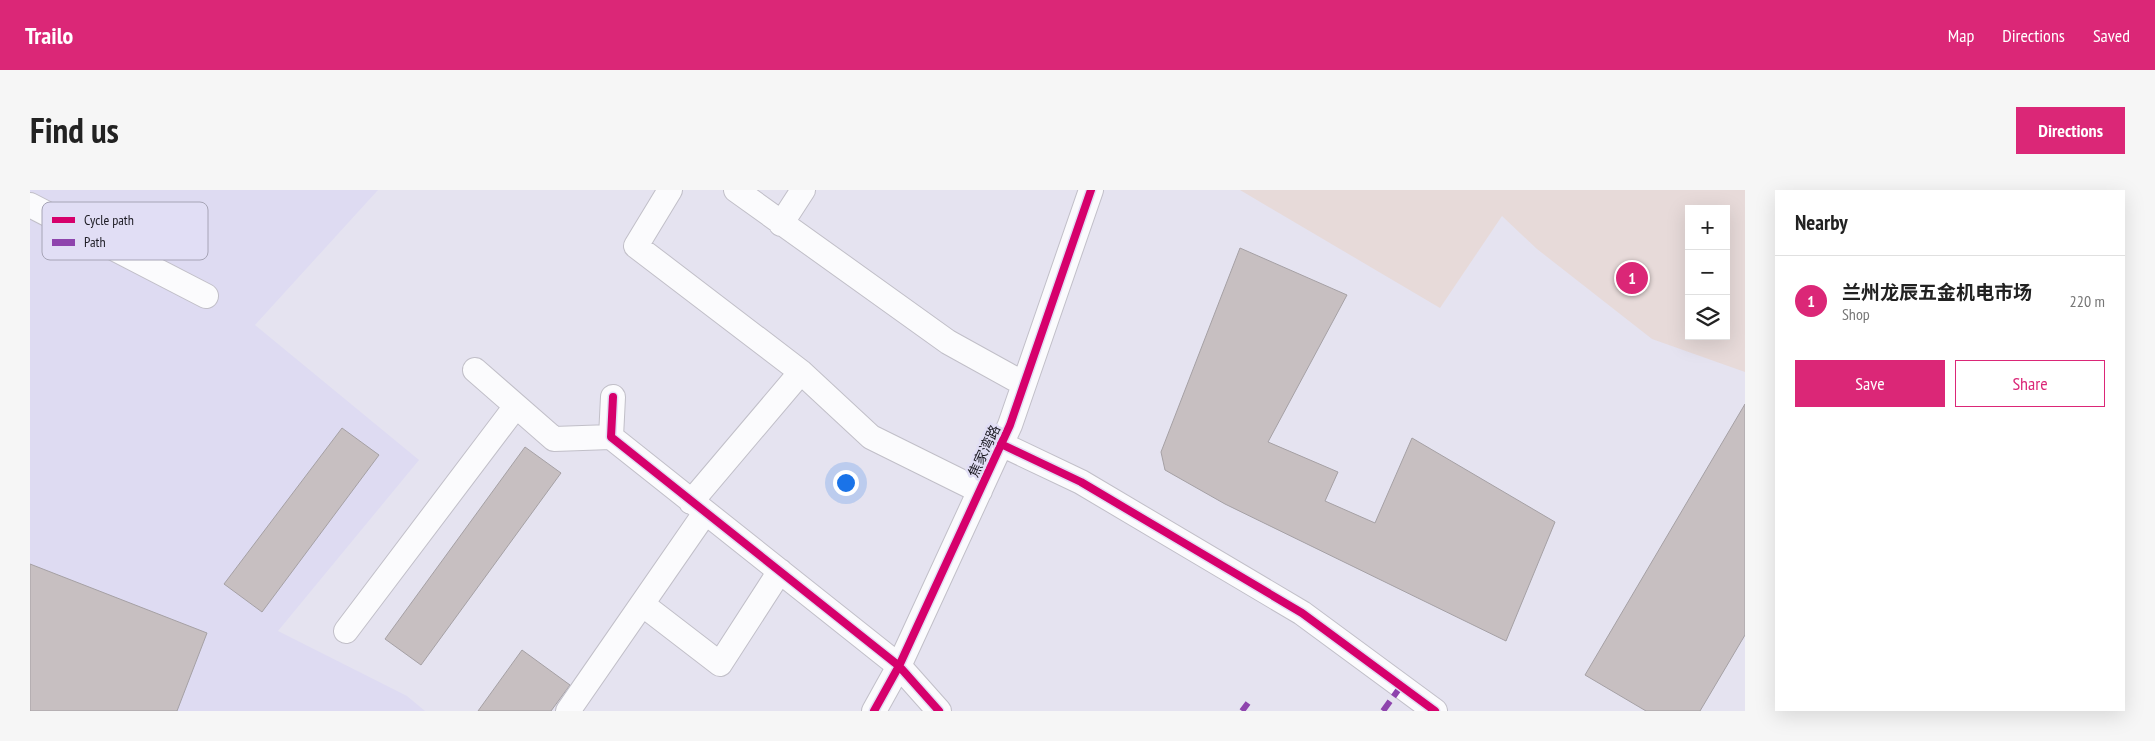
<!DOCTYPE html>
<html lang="en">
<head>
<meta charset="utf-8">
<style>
  body { margin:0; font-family:"PT Sans Narrow","Noto Sans SC",sans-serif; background:#f6f6f6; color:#222 }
  .controls { position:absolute; right:15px; top:15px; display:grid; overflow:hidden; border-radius:0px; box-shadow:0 5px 20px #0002 }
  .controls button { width:45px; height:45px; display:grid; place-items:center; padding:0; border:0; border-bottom:1px solid #e0e0e0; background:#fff; color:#222; font:25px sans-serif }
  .you { position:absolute; left:815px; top:292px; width:18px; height:18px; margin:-12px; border:4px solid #fff; border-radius:50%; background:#1a73e8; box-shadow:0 0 0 8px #1a73e833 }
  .badge { display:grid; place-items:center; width:32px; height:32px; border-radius:50%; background:#db2777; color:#fff; font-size:16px; font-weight:700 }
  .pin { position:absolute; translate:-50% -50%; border:2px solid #fff; box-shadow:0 1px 5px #0006 }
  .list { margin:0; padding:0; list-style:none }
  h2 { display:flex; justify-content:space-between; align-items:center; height:65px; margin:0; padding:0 20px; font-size:21px }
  h2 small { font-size:16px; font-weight:400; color:#767676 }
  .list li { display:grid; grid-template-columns:32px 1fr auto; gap:15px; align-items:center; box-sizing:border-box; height:90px; padding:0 20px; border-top:1px solid #e0e0e0 }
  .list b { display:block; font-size:19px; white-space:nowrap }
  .list p { margin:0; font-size:16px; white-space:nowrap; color:#767676 }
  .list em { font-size:16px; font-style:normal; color:#767676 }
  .actions { display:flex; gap:10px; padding:15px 20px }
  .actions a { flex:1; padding:11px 0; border:1px solid #db2777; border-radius:0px; text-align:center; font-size:18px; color:#db2777 }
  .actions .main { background:#db2777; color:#fff }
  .icon { flex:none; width:28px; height:28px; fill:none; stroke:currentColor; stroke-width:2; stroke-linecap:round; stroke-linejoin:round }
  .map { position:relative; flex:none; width:1715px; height:521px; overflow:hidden; border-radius:0px }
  header { display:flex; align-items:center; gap:30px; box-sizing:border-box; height:70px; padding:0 25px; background:#db2777; color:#fff }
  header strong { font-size:24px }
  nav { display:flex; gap:28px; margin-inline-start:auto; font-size:18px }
  .intro { display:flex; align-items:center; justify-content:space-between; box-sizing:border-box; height:120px; padding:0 30px }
  h1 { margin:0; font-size:35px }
  .button { padding:12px 22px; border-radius:0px; background:#db2777; color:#fff; font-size:18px; font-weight:700 }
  main { display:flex; gap:30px; padding:0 30px }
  aside { flex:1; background:#fff; border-radius:0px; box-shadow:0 5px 20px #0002 }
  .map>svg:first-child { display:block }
  .commercial { fill:#e7dad9; fill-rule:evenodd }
  .built { fill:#dedbf2 }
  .building { fill:#c7bfc1; stroke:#a5a0a4 }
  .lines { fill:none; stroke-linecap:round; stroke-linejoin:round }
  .minor-casing { stroke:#c1bfc8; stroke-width:26 }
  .minor { stroke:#fbfbfd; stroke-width:24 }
  .quiet { stroke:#8e44ad; stroke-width:6; stroke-dasharray:12 6; stroke-linecap:butt }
  .cycleway-casing { stroke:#e1def5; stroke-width:11 }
  .cycleway { stroke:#d6006c; stroke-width:8 }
  .labels { text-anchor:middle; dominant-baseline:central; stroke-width:5; stroke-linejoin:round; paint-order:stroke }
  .street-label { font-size:14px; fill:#1d1c24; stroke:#e1def5 }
  .key { fill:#e1def5; stroke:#a6a4b6; stroke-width:1 }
  .key-label { font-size:14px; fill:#1d1c24 }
</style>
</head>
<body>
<header>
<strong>Trailo</strong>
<nav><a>Map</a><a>Directions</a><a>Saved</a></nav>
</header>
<div class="intro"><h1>Find us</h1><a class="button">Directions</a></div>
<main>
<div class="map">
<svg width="1715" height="521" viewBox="0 0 1715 521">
  <rect width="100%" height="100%" fill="#e5e3f0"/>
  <path class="commercial" d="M1210 0H1715V182L1622 149 1507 59 1472 26 1410 118ZM1659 19H1696V146H1659Z"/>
  <path class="built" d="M0 0H348L225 135 389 270 248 441 377 506 395 521H0Z"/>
  <path class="building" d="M1210 58 1317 105 1238 252 1308 282 1295 311 1345 333 1382 248 1525 332 1476 451 1195 314 1135 280 1131 262Z
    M1715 214V445L1670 521H1616L1555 485Z
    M312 238 349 265 232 422 194 394Z
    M495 257 531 283 391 475 355 449Z
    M0 374 177 443 147 521H0Z
    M492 460 540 495 521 521H448Z"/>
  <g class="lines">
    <defs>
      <path id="minor" d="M640 0 606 56 771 182 841 247 950 301
        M706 0 918 152 994 194
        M0 15 176 106
        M751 34 773 0
        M445 180 524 249 581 247
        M583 207 581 247 869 476 909 521
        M971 254 1051 292 1272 423 1405 521
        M661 312 771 182
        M612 414 690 474 750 381
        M316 441 486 216
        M538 521 675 323
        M844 521 869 476 980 235 1061 0"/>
    </defs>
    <use href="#minor" class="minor-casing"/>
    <use href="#minor" class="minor"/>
    <path class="quiet" d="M1212 521 1218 513
      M1353 521 1371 496"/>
    <defs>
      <path id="cycleway" d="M583 207 581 247 869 476 909 521
        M971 254 1051 292 1272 423 1405 521
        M844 521 869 476 980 235 1061 0"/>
    </defs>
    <use href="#cycleway" class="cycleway-casing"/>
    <use href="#cycleway" class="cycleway"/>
  </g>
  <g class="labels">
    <g class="street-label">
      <text transform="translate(954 261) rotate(-65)">焦家湾路</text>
    </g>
  </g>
  <rect x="12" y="12" width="166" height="58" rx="8" class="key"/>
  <rect x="22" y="27" width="23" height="6" fill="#d6006c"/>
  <rect x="22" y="49" width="23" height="7" fill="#8e44ad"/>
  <g class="key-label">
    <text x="54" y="35">Cycle path</text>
    <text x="54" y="57">Path</text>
  </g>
</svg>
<div class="controls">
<button>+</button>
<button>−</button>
<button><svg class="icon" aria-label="layers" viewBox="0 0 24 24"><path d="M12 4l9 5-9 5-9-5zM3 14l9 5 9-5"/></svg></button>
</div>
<div class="you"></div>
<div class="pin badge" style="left:1602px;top:88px">1</div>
</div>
<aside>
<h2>Nearby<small></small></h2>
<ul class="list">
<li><span class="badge">1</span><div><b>兰州龙辰五金机电市场</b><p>Shop</p></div><em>220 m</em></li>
</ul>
<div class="actions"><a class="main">Save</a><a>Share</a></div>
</aside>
</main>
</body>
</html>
